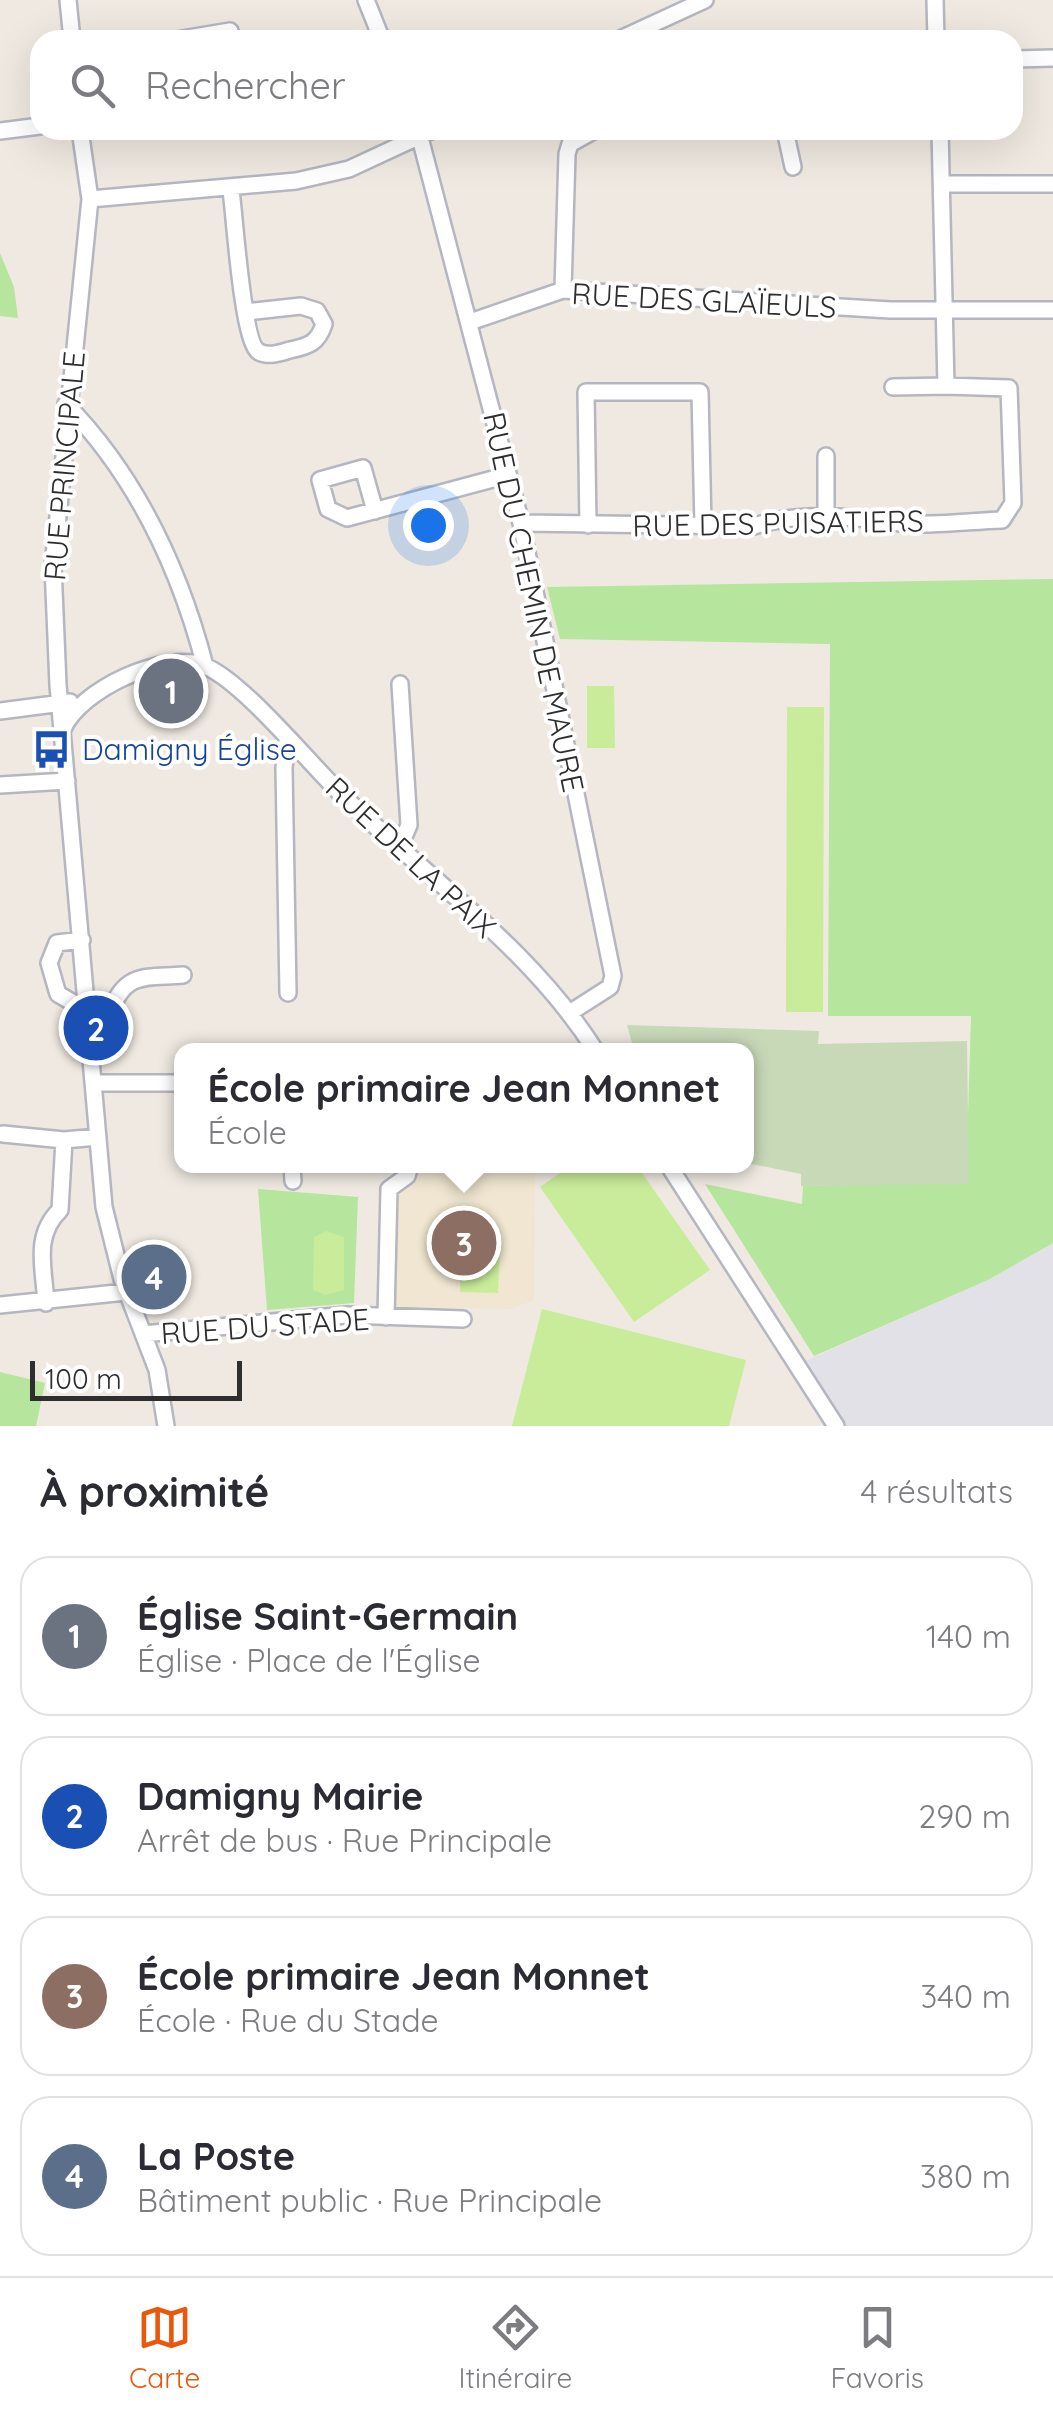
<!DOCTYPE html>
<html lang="fr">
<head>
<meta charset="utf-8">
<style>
  body { margin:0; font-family:Quicksand,sans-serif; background:#f7f7f7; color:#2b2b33 }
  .scale { position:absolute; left:30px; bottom:25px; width:212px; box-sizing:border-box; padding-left:10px; border:5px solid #2e2e2e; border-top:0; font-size:28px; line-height:35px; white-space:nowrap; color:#2e2e2e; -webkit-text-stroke:8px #fff; paint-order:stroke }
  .you { position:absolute; left:428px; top:525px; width:35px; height:35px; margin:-25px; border:8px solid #fff; border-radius:50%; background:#1a73e8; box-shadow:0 0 0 15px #1a73e833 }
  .badge { display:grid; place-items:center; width:65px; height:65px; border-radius:50%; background:#ea580c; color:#fff; font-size:32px; font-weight:700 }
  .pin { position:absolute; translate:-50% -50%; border:5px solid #fff; box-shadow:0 2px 10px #0006 }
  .popup { position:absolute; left:174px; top:1043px; width:580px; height:130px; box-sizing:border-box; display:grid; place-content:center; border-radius:20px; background:#fff; filter:drop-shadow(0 2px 8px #0005); font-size:32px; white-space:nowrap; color:#7c7c81 }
  .popup b { font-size:38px; color:#2b2b33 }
  .popup::after { content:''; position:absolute; left:50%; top:100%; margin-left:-20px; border:20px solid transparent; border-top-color:#fff }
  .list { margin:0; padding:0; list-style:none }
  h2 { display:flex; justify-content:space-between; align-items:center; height:130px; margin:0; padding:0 40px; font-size:42px }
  h2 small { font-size:32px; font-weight:400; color:#7c7c81 }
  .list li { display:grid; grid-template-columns:65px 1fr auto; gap:30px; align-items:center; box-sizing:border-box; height:160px; margin:0 20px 20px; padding:0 20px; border:2px solid #e1e1e2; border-radius:30px }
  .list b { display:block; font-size:38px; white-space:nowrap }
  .list p { margin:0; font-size:32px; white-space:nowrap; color:#7c7c81 }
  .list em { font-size:32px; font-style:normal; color:#7c7c81 }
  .icon { flex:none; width:55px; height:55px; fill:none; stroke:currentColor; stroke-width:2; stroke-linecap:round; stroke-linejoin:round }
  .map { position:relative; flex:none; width:1053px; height:1426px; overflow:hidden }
  .search { position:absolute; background:#fff; box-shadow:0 10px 40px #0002; left:30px; right:30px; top:30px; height:110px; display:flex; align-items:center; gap:25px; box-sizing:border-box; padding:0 35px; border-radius:30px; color:#7c7c81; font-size:38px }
  .sheet { height:850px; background:#fff }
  nav { display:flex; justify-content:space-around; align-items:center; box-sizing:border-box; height:140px; border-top:2px solid #e1e1e2; background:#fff; font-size:28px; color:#7c7c81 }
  nav a { display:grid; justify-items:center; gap:5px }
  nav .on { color:#ea580c }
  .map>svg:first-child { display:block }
  .industrial { fill:#e3e1e8 }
  .education { fill:#f0e6d1 }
  .green { fill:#b6e59e }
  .cemetery { fill:#c8d9b8 }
  .pitch { fill:#c9ec9a }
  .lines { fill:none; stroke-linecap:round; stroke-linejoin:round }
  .minor-casing { stroke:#b4b7c1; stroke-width:20 }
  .minor { stroke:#fff; stroke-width:15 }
  .labels { text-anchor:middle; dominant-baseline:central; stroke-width:8; stroke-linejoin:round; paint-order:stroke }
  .street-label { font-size:30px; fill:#2e2e2e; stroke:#fff }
  .transit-label { font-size:30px; fill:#164399; stroke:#fff; text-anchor:start }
</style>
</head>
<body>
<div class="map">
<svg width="1053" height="1426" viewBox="0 0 1053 1426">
  <rect width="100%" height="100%" fill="#efe9e1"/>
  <path class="industrial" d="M1053 1243V1426H824L787 1369 988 1280Z"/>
  <path class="education" d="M415 1166H535L534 1300 510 1309 391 1307 394 1186Z"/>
  <path class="green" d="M0 253 14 287 18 318 0 316Z
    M1053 579V1243L988 1280 814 1356 705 1184 802 1204 803 1186 966 1181 971 1016H828L830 644 560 639 547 587Z
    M258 1189 358 1197 354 1303 267 1310Z
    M0 1372 45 1383 36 1426H0Z"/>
  <path class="cemetery" d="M627 1025 819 1031 818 1044 967 1041 969 1184 801 1186V1174L747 1163 746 1050H634Z"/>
  <path class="pitch" d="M587 686H614L615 748H587Z
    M787 707H824L823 1012H786Z
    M570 1166H637L710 1270 634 1322 540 1187Z
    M326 1231 344 1237V1290L325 1295 313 1290 314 1237Z
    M461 1247 500 1249 498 1293 460 1292Z
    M542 1309 746 1360 729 1426H512Z"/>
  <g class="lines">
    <defs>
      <path id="minor" d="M68 0 72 40
        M366 0 382 40
        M935 0 936 40
        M176 40 230 31
        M618 40 705 0
        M1013 59 1053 58
        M80 130 90 199 53 566 58 685 104 1207 122 1279 157 1370 166 1426
        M418 130 521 523 613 976 610 987 571 1012
        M785 130 793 167
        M0 131 40 126
        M942 184H1053
        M231 190 232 199C235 223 243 343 259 352 269 357 280 353 290 350 309 346 318 343 324 324L317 311 301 306 246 312
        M90 199 296 181 349 169 433 130
        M563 290 567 154 570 144 595 130
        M470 322 563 290 890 310H1053
        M893 387 946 386
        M66 404C136 476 180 570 205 666
        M826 456V517
        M375 511 363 468 320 480 328 509 347 518 508 475
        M521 523 754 526C799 512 846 516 893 522 927 527 967 521 1002 520L1013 503 1009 388 946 386 940 130
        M588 525 586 392H700L703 526
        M0 711 70 702
        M63 729C80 690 165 649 207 667 246 685 310 764 344 797 430 880 531 949 595 1050
        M287 741 284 768 288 993
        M0 785 67 781
        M400 846 409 825 400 684
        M82 940 57 943 49 963 58 994 89 1012 111 1011C125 971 147 978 183 975
        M94 1083H182
        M3 1134 64 1140
        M292 1166 293 1181
        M669 1166 836 1426
        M46 1303C44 1268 33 1236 60 1210L64 1140 98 1137
        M0 1305 126 1292
        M386 1317 389 1189 407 1176 410 1166
        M143 1334 347 1315 463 1319"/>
    </defs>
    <use href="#minor" class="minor-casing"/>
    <use href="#minor" class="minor"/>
  </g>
  <defs>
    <symbol id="bus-bare" viewBox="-9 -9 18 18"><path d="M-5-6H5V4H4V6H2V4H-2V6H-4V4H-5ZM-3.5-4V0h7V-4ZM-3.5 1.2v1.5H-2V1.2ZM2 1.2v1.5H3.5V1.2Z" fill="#1a4fb4" stroke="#fff" stroke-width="2.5" paint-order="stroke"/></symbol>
  </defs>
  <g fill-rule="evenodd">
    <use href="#bus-bare" x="24" y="722" width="55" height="55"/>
  </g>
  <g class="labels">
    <g class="street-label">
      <text transform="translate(704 300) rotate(3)">RUE DES GLAÏEULS</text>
      <text transform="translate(64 466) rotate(-85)">RUE PRINCIPALE</text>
      <text transform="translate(778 523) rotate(-1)">RUE DES PUISATIERS</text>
      <text transform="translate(534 602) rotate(78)">RUE DU CHEMIN DE MAURE</text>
      <text transform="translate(411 857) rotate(43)">RUE DE LA PAIX</text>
      <text transform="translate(265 1326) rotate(-4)">RUE DU STADE</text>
    </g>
    <g class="transit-label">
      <text x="82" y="749">Damigny Église</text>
    </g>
  </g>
</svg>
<div class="scale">100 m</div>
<div class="you"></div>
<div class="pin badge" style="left:171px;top:691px;background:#6b7280">1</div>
<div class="pin badge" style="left:96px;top:1028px;background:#1a4fb4">2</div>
<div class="pin badge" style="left:464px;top:1243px;background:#8d6e63">3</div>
<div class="popup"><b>École primaire Jean Monnet</b>École</div>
<div class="pin badge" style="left:154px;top:1277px;background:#5c6f8a">4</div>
<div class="search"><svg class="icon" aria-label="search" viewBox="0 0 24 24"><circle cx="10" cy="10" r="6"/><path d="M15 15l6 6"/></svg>Rechercher</div>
</div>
<section class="sheet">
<h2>À proximité<small>4 résultats</small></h2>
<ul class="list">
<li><span class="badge" style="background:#6b7280">1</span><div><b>Église Saint-Germain</b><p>Église · Place de l'Église</p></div><em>140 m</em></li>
<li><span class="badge" style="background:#1a4fb4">2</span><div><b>Damigny Mairie</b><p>Arrêt de bus · Rue Principale</p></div><em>290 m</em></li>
<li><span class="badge" style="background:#8d6e63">3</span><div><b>École primaire Jean Monnet</b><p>École · Rue du Stade</p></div><em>340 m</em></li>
<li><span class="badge" style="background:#5c6f8a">4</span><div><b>La Poste</b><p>Bâtiment public · Rue Principale</p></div><em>380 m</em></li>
</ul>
</section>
<nav>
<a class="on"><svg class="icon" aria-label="map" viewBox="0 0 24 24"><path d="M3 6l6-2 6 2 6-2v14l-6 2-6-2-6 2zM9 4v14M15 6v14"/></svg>Carte</a>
<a><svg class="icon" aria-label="directions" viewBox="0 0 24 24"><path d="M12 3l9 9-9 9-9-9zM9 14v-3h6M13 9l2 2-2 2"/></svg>Itinéraire</a>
<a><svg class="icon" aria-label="saved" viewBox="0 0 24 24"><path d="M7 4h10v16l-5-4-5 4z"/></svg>Favoris</a>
</nav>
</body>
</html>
